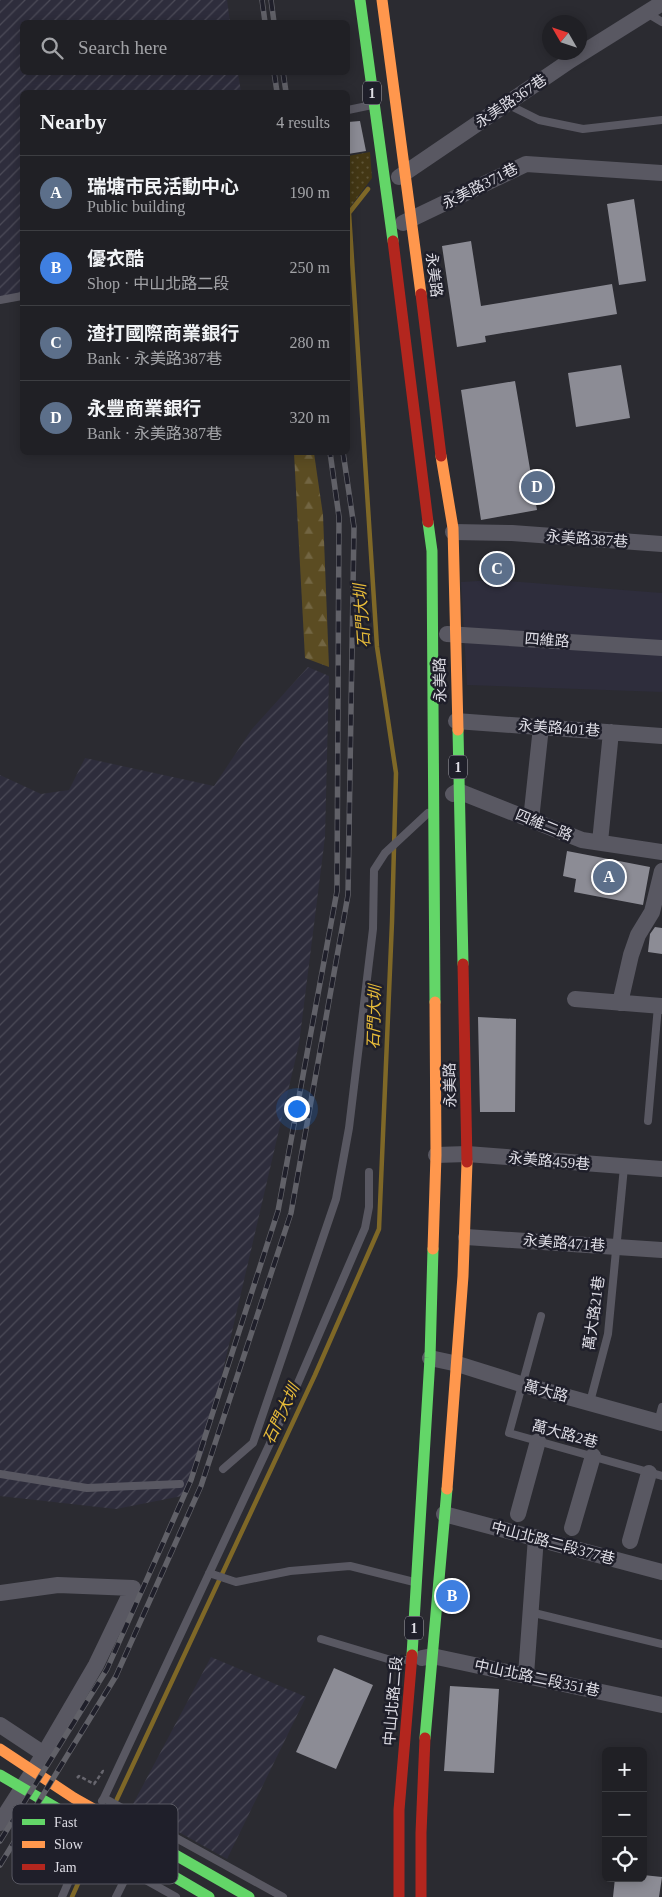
<!DOCTYPE html>
<html lang="en">
<head>
<meta charset="utf-8">
<style>
  body { margin:0; font-family:"Times New Roman","Noto Sans TC",serif; background:#2d2d32; color:#f1f3f6 }
  .controls { position:absolute; right:15px; bottom:15px; display:grid; overflow:hidden; border-radius:8px; box-shadow:0 2px 12px #0003 }
  .controls button { width:45px; height:45px; display:grid; place-items:center; padding:0; border:0; border-bottom:1px solid #3d3e42; background:#202025; color:#f1f3f6; font:25px sans-serif }
  .compass { position:absolute; left:542px; top:15px; width:45px; height:45px; border-radius:50%; background:#202025; box-shadow:0 2px 12px #0003; rotate:309deg }
  .you { position:absolute; left:296px; top:1108px; width:18px; height:18px; margin:-12px; border:4px solid #fff; border-radius:50%; background:#1a73e8; box-shadow:0 0 0 8px #1a73e833 }
  .badge { display:grid; place-items:center; width:32px; height:32px; border-radius:50%; background:#8c9099; color:#fff; font-size:16px; font-weight:700 }
  .pin { position:absolute; translate:-50% -50%; border:2px solid #fff; box-shadow:0 1px 5px #0006 }
  .list { margin:0; padding:0; list-style:none }
  h2 { display:flex; justify-content:space-between; align-items:center; height:65px; margin:0; padding:0 20px; font-size:21px }
  h2 small { font-size:16px; font-weight:400; color:#a2a3a7 }
  .list li { display:grid; grid-template-columns:32px 1fr auto; gap:15px; align-items:center; box-sizing:border-box; height:75px; padding:0 20px; border-top:1px solid #3d3e42 }
  .list b { display:block; font-size:19px; white-space:nowrap }
  .list p { margin:0; font-size:16px; white-space:nowrap; color:#a2a3a7 }
  .list em { font-size:16px; font-style:normal; color:#a2a3a7 }
  .icon { flex:none; width:28px; height:28px; fill:none; stroke:currentColor; stroke-width:2; stroke-linecap:round; stroke-linejoin:round }
  .map { position:relative; flex:none; width:662px; height:1897px; overflow:hidden }
  .search { position:absolute; background:#202025; box-shadow:0 2px 12px #0003; left:20px; top:20px; width:330px; height:55px; display:flex; align-items:center; gap:12px; box-sizing:border-box; padding:0 18px; border-radius:8px; color:#a2a3a7; font-size:19px }
  .panel { position:absolute; background:#202025; box-shadow:0 2px 12px #0003; left:20px; top:90px; width:330px; height:365px; border-radius:8px }
  .map>svg:first-child { display:block }
  .built { fill:#2e2d3c }
  .industrial { fill:url(#industrial-furrows) }
  .grass { fill:url(#grass-dots) }
  .forest { fill:url(#forest-firs) }
  .lines { fill:none; stroke-linecap:round; stroke-linejoin:round }
  .stream { stroke:#7f6827; stroke-width:4.5 }
  .building { fill:#8c8c95 }
  .path { stroke:#67666e; stroke-width:2.5; stroke-dasharray:4 2.5; stroke-linecap:butt }
  .lane { stroke:#595862; stroke-width:8 }
  .street { stroke:#595862; stroke-width:16 }
  .fast { stroke:#63d668; stroke-width:11 }
  .slow { stroke:#ff974d; stroke-width:11 }
  .jam { stroke:#b3261e; stroke-width:11 }
  .rail-casing { stroke:#616168; stroke-width:5.5 }
  .rail { stroke:#1f1f2a; stroke-width:4; stroke-dasharray:11; stroke-linecap:butt }
  .labels { text-anchor:middle; dominant-baseline:central; stroke-width:5; stroke-linejoin:round; paint-order:stroke }
  .shield { fill:#1f1f2a; stroke:#a5a4ad; stroke-width:1 }
  .shield-label { font-size:14px; font-weight:bold; fill:#dedde5 }
  .street-label { font-size:15px; fill:#dedde5; stroke:#1f1f2a }
  .water-label { font-size:16px; font-style:italic; fill:#e7bb39; stroke:#1f1f2a }
  .key { fill:#1f1f2a; stroke:#585862; stroke-width:1 }
  .key-label { font-size:14px; fill:#dedde5 }
</style>
</head>
<body>
<div class="map">
<svg width="662" height="1897" viewBox="0 0 662 1897">
  <defs>
    <pattern id="industrial-furrows" width="10" height="10" patternUnits="userSpaceOnUse" patternTransform="scale(1.25)"><rect width="10" height="10" fill="#2e2d3c"/><path d="M-1 1l2-2M0 10L10 0M9 11l2-2" fill="none" stroke="#4c4b58"/></pattern>
    <pattern id="grass-dots" width="8" height="8" patternUnits="userSpaceOnUse" patternTransform="scale(1.25)"><rect width="8" height="8" fill="#433714"/><path d="M2 2h.1M6 6h.1" fill="none" stroke="#5e5436" stroke-width="1.8" stroke-linecap="round"/></pattern>
    <pattern id="forest-firs" width="22" height="20" patternUnits="userSpaceOnUse" patternTransform="scale(1.25)"><rect width="22" height="20" fill="#5b4c22"/><path d="M5 1l3.5 6h-7zM16 11l3.5 6h-7z" fill="#726542"/></pattern>
  </defs>
  <rect width="100%" height="100%" fill="#2b2b31"/>
  <path class="built" d="M494 580 662 593V692L467 685 461 582Z"/>
  <path class="industrial" d="M0 0H227L230 22H22V72L238 73 241 92H22V296L0 297Z
    M308 667 329 676 325 837 299 1044 204 1452 182 1496 116 1509 0 1496V775L41 794 69 790 85 758 214 786 252 729Z
    M211 1657 306 1697 227 1859 132 1806Z"/>
  <path class="grass" d="M370 152 372 178 348 210V156Z"/>
  <path class="forest" d="M294 453H314L323 515 329 667 305 658Z"/>
  <g class="lines">
    <path class="stream" d="M117 1799 315 1375 379 1229 392 922 396 773 377 647 349 213 368 189
      M72 1897 89 1859"/>
  </g>
  <path class="building" d="M360 121 366 151 348 154V122Z
    M634 199 646 281 619 285 607 204Z
    M471 241 481 306 612 284 617 314 485 336 486 342 457 347 442 246Z
    M621 365 630 418 576 427 568 373Z
    M515 381 537 510 481 520 461 390Z
    M567 851 650 867 643 905 574 892 576 879 563 876Z
    M655 927 662 928V954L648 952 650 934Z
    M478 1017 516 1019 515 1112H480Z
    M334 1668 373 1685 336 1769 296 1752Z
    M450 1686 499 1689 494 1773 444 1771Z
    M643 1875 662 1877 659 1897H613L615 1878H643Z"/>
  <g class="lines">
    <path class="path" d="M77 1778 79 1776 94 1784 103 1771 106 1772
      M53 1828 69 1840"/>
    <path class="lane" d="M647 13 662 22
      M507 104 539 120 583 129 662 120
      M348 110 372 105
      M0 300 22 296
      M648 1121 658 1006
      M541 1316 509 1433 662 1476
      M590 1402 608 1334 624 1167
      M658 1422 662 1407
      M223 1469 253 1443 336 1199 349 1128 373 929 374 870 385 853 428 813
      M0 1474 87 1488 180 1484
      M209 1573 236 1582 290 1571 350 1566 414 1582
      M530 1612 662 1644
      M321 1639 391 1660H408
      M104 1798 294 1392 365 1228 369 1207V1172
      M102 1801 104 1798 283 1897
      M86 1828 78 1842 176 1897
      M62 1897 84 1846
      M116 1897 129 1871"/>
    <path class="street" d="M399 177 571 60 662 3
      M403 223 526 164 662 173
      M453 532 512 533 662 544
      M447 634 662 648
      M456 721 662 736
      M453 794 458 791 582 840 662 852
      M531 820 541 727
      M600 842 611 732
      M575 999 662 1006
      M620 1003 631 955 638 935 652 912 662 871
      M436 1155 467 1154 662 1169
      M466 1237 662 1250
      M430 1358 458 1364 521 1384 662 1423
      M444 1514 662 1572
      M518 1514 538 1441
      M572 1528 593 1456
      M630 1541 649 1473
      M0 1593 58 1585 133 1588 96 1665 44 1754 0 1823
      M422 1658 432 1656 662 1705
      M526 1675 536 1537
      M0 1725 44 1754"/>
    <path class="fast" d="M360 0 393 241
      M428 522 432 551 435 1002
      M458 730 463 964
      M412 1655 430 1358 433 1249
      M425 1738 447 1489
      M0 1775 209 1897
      M172 1853 249 1897"/>
    <path class="slow" d="M382 0 421 294
      M441 456 453 528 458 730
      M433 1249 436 1155 435 1002
      M447 1489 463 1276 467 1162
      M0 1749 74 1798 172 1853"/>
    <path class="jam" d="M393 241 428 522
      M421 294 441 456
      M463 964 467 1162
      M399 1897V1810L412 1655
      M421 1897V1833L425 1738"/>
    <defs>
      <path id="rail" d="M262 0 265 22
        M271 0 274 22
        M274 72 277 92
        M283 72 286 92
        M0 1841 107 1669 191 1480 278 1211 337 891 339 517 330 452
        M0 1865 116 1676 201 1486 291 1213 348 895 354 527 343 452"/>
    </defs>
    <use href="#rail" class="rail-casing"/>
    <use href="#rail" class="rail"/>
  </g>
  <g class="labels">
    <g class="shield">
      <rect x="363" y="81.5" width="18" height="23" rx="4"/>
      <rect x="449" y="755.5" width="18" height="23" rx="4"/>
      <rect x="405" y="1616.5" width="18" height="23" rx="4"/>
    </g>
    <g class="shield-label">
      <text x="372" y="93">1</text>
      <text x="458" y="767">1</text>
      <text x="414" y="1628">1</text>
    </g>
    <g class="street-label">
      <text transform="translate(511 101) rotate(-34)">永美路367巷</text>
      <text transform="translate(480 186) rotate(-27)">永美路371巷</text>
      <text transform="translate(434 275) rotate(83)">永美路</text>
      <text transform="translate(587 539) rotate(4)">永美路387巷</text>
      <text transform="translate(547 640) rotate(4)">四維路</text>
      <text transform="translate(440 680) rotate(-91)">永美路</text>
      <text transform="translate(559 728) rotate(4)">永美路401巷</text>
      <text transform="translate(544 825) rotate(22)">四維二路</text>
      <text transform="translate(450 1085) rotate(-91)">永美路</text>
      <text transform="translate(549 1161) rotate(5)">永美路459巷</text>
      <text transform="translate(564 1243) rotate(4)">永美路471巷</text>
      <text transform="translate(594 1313) rotate(-82)">萬大路21巷</text>
      <text transform="translate(546 1391) rotate(15)">萬大路</text>
      <text transform="translate(565 1434) rotate(15)">萬大路2巷</text>
      <text transform="translate(553 1543) rotate(15)">中山北路二段377巷</text>
      <text transform="translate(537 1678) rotate(12)">中山北路二段351巷</text>
      <text transform="translate(393 1701) rotate(-85)">中山北路二段</text>
    </g>
    <g class="water-label">
      <text transform="translate(362 616) rotate(-94)">石門大圳</text>
      <text transform="translate(374 1017) rotate(-88)">石門大圳</text>
      <text transform="translate(281 1414) rotate(-65)">石門大圳</text>
    </g>
  </g>
  <rect x="12" y="1804" width="166" height="80" rx="8" class="key"/>
  <rect x="22" y="1819" width="23" height="6" fill="#63d668"/>
  <rect x="22" y="1841" width="23" height="7" fill="#ff974d"/>
  <rect x="22" y="1864" width="23" height="6" fill="#b3261e"/>
  <g class="key-label">
    <text x="54" y="1827">Fast</text>
    <text x="54" y="1849">Slow</text>
    <text x="54" y="1872">Jam</text>
  </g>
</svg>
<div class="controls">
<button>+</button>
<button>−</button>
<button><svg class="icon" aria-label="locate" viewBox="0 0 24 24"><circle cx="12" cy="12" r="6"/><path d="M12 2v4M12 18v4M2 12h4M18 12h4"/></svg></button>
</div>
<svg class="compass" viewBox="-18 -18 36 36"><path d="M0-13l5 13h-10z" fill="#e53935"/><path d="M0 13l5-13h-10z" fill="#a2a3a7"/></svg>
<div class="you"></div>
<div class="pin badge" style="left:609px;top:877px;background:#5c6f8a">A</div>
<div class="pin badge" style="left:452px;top:1596px;background:#3f7fe0">B</div>
<div class="pin badge" style="left:497px;top:569px;background:#5c6f8a">C</div>
<div class="pin badge" style="left:537px;top:487px;background:#5c6f8a">D</div>
<div class="search"><svg class="icon" aria-label="search" viewBox="0 0 24 24"><circle cx="10" cy="10" r="6"/><path d="M15 15l6 6"/></svg>Search here</div>
<section class="panel">
<h2>Nearby<small>4 results</small></h2>
<ul class="list">
<li><span class="badge" style="background:#5c6f8a">A</span><div><b>瑞塘市民活動中心</b><p>Public building</p></div><em>190 m</em></li>
<li><span class="badge" style="background:#3f7fe0">B</span><div><b>優衣酷</b><p>Shop · 中山北路二段</p></div><em>250 m</em></li>
<li><span class="badge" style="background:#5c6f8a">C</span><div><b>渣打國際商業銀行</b><p>Bank · 永美路387巷</p></div><em>280 m</em></li>
<li><span class="badge" style="background:#5c6f8a">D</span><div><b>永豐商業銀行</b><p>Bank · 永美路387巷</p></div><em>320 m</em></li>
</ul>
</section>
</div>
</body>
</html>
